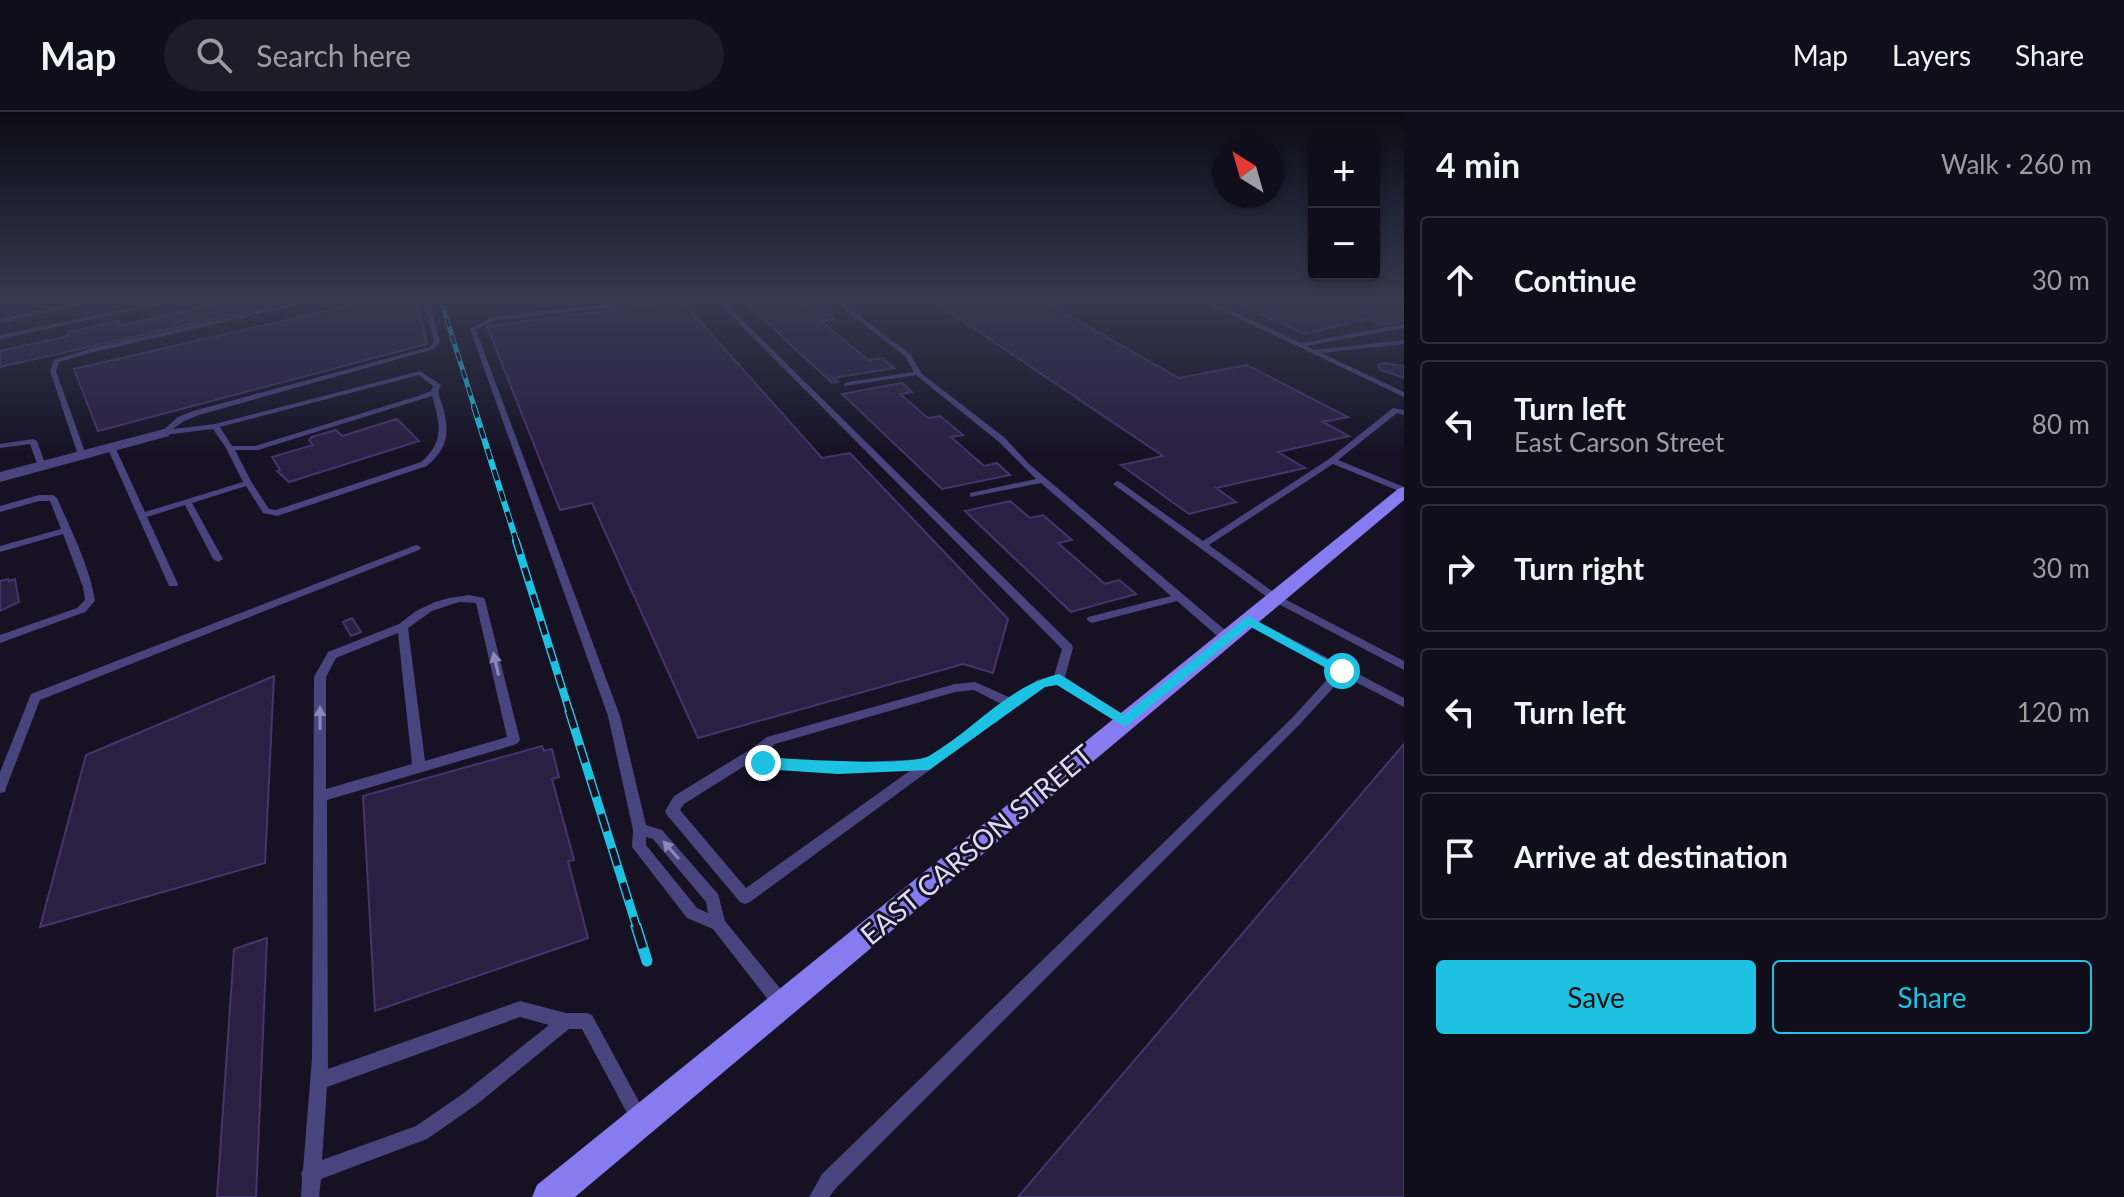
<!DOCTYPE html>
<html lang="en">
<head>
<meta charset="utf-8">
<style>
  body { margin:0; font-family:Lato,sans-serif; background:#1e1c28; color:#f1f3f6 }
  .controls { position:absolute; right:24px; top:24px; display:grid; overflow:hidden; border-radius:8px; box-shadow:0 2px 6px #0004 }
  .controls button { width:72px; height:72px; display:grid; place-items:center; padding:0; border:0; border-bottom:2px solid #302e3a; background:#100e1b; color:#f1f3f6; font:40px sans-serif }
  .compass { position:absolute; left:1212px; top:24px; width:72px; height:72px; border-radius:50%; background:#100e1b; box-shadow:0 2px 6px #0004; rotate:323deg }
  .stop { position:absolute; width:24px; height:24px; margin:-18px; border:6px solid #1dc2e3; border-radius:50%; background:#fff }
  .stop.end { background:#1dc2e3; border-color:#fff; box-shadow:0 2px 8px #0008 }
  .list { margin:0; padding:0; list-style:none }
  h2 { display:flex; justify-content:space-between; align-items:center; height:104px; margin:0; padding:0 32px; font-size:34px }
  h2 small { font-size:26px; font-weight:400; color:#9c9ca3 }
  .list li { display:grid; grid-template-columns:52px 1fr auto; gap:24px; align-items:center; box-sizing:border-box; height:128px; margin:0 16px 16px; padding:0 16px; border:2px solid #302e3a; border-radius:8px }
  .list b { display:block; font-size:30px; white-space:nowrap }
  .list p { margin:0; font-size:26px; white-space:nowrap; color:#9c9ca3 }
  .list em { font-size:26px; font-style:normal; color:#9c9ca3 }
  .actions { display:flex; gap:16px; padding:24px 32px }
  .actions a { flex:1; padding:18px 0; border:2px solid #1dc2e3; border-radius:8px; text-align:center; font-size:28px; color:#1dc2e3 }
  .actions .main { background:#1dc2e3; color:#111 }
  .icon { flex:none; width:44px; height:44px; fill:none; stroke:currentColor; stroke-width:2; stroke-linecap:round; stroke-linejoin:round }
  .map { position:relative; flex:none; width:1404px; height:1085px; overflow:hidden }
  header { display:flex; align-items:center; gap:48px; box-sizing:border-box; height:112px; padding:0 40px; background:#100e1b; border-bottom:2px solid #302e3a }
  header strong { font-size:38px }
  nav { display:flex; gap:44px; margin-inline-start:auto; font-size:28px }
  .search { width:560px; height:72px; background:#1e1c28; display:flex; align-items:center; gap:20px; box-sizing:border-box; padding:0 28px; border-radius:44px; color:#9c9ca3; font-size:30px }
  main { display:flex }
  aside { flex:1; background:#100e1b }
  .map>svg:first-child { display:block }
  .building { fill:#2a2043; stroke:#44356c; stroke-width:2 }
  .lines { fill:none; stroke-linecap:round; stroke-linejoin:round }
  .service { fill:#49437e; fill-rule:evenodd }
  .minor { fill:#49437e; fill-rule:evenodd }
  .secondary { fill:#877cef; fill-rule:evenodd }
  .rail-far4-casing { stroke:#1dc2e3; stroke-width:5 }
  .rail-far3-casing { stroke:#1dc2e3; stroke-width:6 }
  .rail-far2-casing { stroke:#1dc2e3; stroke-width:8 }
  .rail-far1-casing { stroke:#1dc2e3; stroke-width:9 }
  .rail-casing { stroke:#1dc2e3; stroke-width:11 }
  .rail-far4 { stroke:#161224; stroke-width:3; stroke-dasharray:9; stroke-linecap:butt }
  .rail-far3 { stroke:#161224; stroke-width:4; stroke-dasharray:11; stroke-linecap:butt }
  .rail-far2 { stroke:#161224; stroke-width:5; stroke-dasharray:14; stroke-linecap:butt }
  .rail-far1 { stroke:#161224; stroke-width:6; stroke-dasharray:18; stroke-linecap:butt }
  .rail { stroke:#161224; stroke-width:8; stroke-dasharray:23; stroke-linecap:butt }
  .oneway { fill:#8d87b6 }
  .route { fill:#1dc2e3 }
  .labels { text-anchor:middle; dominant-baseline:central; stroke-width:6; stroke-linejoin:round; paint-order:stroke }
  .near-street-label { font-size:28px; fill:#e0dafa; stroke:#161224 }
</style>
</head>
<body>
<header>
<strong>Map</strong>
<div class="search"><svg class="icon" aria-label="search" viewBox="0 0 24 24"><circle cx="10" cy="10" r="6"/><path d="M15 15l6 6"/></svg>Search here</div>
<nav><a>Map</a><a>Layers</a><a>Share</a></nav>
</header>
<main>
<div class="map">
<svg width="1404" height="1085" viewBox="0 0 1404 1085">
  <rect width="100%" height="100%" fill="#161224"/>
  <path class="building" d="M214 189H295L0 255V239L69 224 68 220 119 209 121 213 217 192Z
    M369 189H416L427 232 98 319 74 257Z
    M682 189 822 346 850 341 1008 507 993 561 963 552 698 626 592 391 560 398 487 214Z
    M744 189H798L809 198 821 196 834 207 821 209 868 248 882 246 894 256 833 266 838 270 832 271Z
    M933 189H1043L1179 266 1247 253 1348 305 1323 310 1349 324 1278 340 1305 356 1216 376 1236 390 1189 402 1121 353 1163 344Z
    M1231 189H1404V209L1383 213 1367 207 1305 222Z
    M1384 251 1404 254V266L1381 258 1378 253Z
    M902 271 912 280 900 282 928 306 940 304 963 323 951 325 984 354 997 351 1010 363 942 377 842 282Z
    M397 307 419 329 289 370 277 359 280 358 272 345 313 333 309 328 312 325 336 318 342 324Z
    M1010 389 1030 406 1043 403 1072 428 1058 431 1105 472 1119 468 1136 482 1071 500 965 399Z
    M8 467 9 469 15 467 19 490 0 499V469Z
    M352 506 361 520 351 524 343 510Z
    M274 564 265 751 40 815 86 643Z
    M1404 632V1085H1018Z
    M542 634 544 639 552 637 559 665 552 667 574 748 568 749 588 826 375 899 363 684Z
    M267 826 256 1085H217L234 837Z"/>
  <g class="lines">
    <path class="service" d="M85 189H95L0 211V207Z
      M165 189H176L0 227V223Z
      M304 189H314L94 240 59 250 56 259 86 343 82 345 78 343 50 259 54 248 92 236Z
      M423 189H429L440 229 434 237 199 303 184 309 173 317 215 312 420 259 441 273C437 281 439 284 442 292 450 319 449 335 427 354L277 404 263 401 246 374 192 391 223 447 218 450 213 447 185 393 147 405 178 472 177 474H169L107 335 108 333 115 335 145 400 243 370 226 336 213 317 164 323 160 321 178 305 193 299 430 235 434 229ZM419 263 433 274 431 279 418 284 255 334H232L220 315ZM432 284C440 311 445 330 421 350L276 398 269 397 252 371 235 338H258Z
      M632 189H648L645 191 493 209 476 218 620 604 646 713 662 718 718 782 725 809 788 886 790 892 788 898 782 900 776 898 713 817 687 806 632 735 633 718 608 604 470 217 491 205ZM646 725 653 727 706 790 708 801 697 796 646 733Z
      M717 189H723L1072 533 1073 536 1065 565 1129 607 1131 610 1129 613H1121L1057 572 1044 574 750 790 745 792 740 790 667 703 665 699 674 684 751 637 767 625 955 572 975 570 1011 586 1037 568 1054 564 1062 537ZM974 578 1003 593 926 647 838 651 766 646 763 642 775 632 955 580ZM754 648 759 655 763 656 838 661 911 658 746 776 680 698 684 692Z
      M834 189H840L911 243 922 262 1005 326 1029 352 1231 523 1232 526 1231 529H1223L1177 489 1092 511 1088 509 1087 507 1088 505 1171 484 1041 371 970 385V381L1036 367 999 330 916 263 845 274 844 272 848 270 914 260 906 245Z
      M1203 189H1210L1301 231 1404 212V216L1306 234 1314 238 1404 228V232L1321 241 1404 280V285Z
      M1393 296 1404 298V303L1397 301 1338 348 1404 375V381L1333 352 1209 433 1279 484 1404 549V558L1271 488 1113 372 1117 369 1120 370 1203 429 1329 347Z
      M33 327 37 329 46 354 45 356H42L38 354 30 332 0 336V332Z
      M53 383 57 386C71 418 90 455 95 489L85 500 0 531V523L77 496 85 488 83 475 63 422 0 440V434L61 417 50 389H39L0 400V394L39 383Z
      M416 433 419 434 421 436 419 438 40 588 6 676 5 680 0 681V660L31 582Z
      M469 483 484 486 485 488 520 628 518 631 514 633 327 688 328 957 520 889 566 901H586L592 903 649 1008 646 1014 640 1017 634 1014 582 917H569L476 993 427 1027 321 1067 319 1085H301L302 1065 301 1062 303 1057 312 946 314 565 328 540 399 512 416 499 435 490 449 486ZM459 490 476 491 507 625 425 649 408 516 432 499ZM398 521 412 652 326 677V565L336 546ZM520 905 549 913 464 981 416 1014 322 1048 327 975Z
      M1248 504 1404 586V595L1344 564 1300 612 836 1076 829 1085H809L822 1062 1292 606 1335 559 1244 511 1243 508Z"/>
    <path class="minor" d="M164 317 169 318V324L0 370V360Z"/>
    <path class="secondary" d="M1404 375V388L575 1085H532L537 1073 1398 377Z"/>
    <defs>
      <path id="rail-far4" d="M441 189 475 297"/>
      <path id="rail-far3" d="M474 295 517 431"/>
      <path id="rail-far2" d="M516 429 570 601"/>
      <path id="rail-far1" d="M569 599 637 816"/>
      <path id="rail" d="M636 814 647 849"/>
    </defs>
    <use href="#rail-far4" class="rail-far4-casing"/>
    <use href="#rail-far3" class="rail-far3-casing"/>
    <use href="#rail-far2" class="rail-far2-casing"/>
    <use href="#rail-far1" class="rail-far1-casing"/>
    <use href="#rail" class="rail-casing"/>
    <use href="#rail-far4" class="rail-far4"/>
    <use href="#rail-far3" class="rail-far3"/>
    <use href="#rail-far2" class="rail-far2"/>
    <use href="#rail-far1" class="rail-far1"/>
    <use href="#rail" class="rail"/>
  </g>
  <defs><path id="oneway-solid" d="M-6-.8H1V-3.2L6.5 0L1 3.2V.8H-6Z" transform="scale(2)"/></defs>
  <g class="oneway">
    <use href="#oneway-solid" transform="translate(496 552) rotate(-103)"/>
    <use href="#oneway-solid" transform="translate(320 606) rotate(-90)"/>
    <use href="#oneway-solid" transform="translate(671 738) rotate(-131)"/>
  </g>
  <linearGradient id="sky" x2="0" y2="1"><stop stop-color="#0c0a14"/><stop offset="0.55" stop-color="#363950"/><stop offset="1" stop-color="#363950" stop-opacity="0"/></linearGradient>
  <rect width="1404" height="341" fill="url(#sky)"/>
  <path class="route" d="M1248 504 1348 559 1342 564 1337 562 1249 514 1125 615 1057 573 1045 575 929 658 838 662 763 657 756 651 763 645C793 647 908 655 929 644 973 619 1009 573 1059 562L1124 603Z"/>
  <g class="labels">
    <g class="near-street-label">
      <text transform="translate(976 732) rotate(-40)">EAST CARSON STREET</text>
    </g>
  </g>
</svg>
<div class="controls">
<button>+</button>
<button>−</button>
</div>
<svg class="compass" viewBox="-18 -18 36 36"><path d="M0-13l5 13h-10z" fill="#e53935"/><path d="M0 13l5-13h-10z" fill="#9c9ca3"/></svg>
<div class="stop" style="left:1342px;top:559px"></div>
<div class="stop end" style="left:763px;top:651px"></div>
</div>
<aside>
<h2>4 min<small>Walk · 260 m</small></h2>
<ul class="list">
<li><svg class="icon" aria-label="ahead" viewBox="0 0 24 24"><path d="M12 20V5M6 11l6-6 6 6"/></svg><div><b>Continue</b></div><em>30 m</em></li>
<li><svg class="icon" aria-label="left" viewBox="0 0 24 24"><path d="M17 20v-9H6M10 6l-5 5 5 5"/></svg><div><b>Turn left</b><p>East Carson Street</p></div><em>80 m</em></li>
<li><svg class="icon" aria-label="right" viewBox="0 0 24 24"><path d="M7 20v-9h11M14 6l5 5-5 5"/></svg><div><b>Turn right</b></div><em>30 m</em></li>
<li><svg class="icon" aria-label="left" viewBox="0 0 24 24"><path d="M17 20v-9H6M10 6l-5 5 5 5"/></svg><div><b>Turn left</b></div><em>120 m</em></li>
<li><svg class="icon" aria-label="arrive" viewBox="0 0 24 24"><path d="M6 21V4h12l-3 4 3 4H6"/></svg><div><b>Arrive at destination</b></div></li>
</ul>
<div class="actions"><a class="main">Save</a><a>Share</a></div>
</aside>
</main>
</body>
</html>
